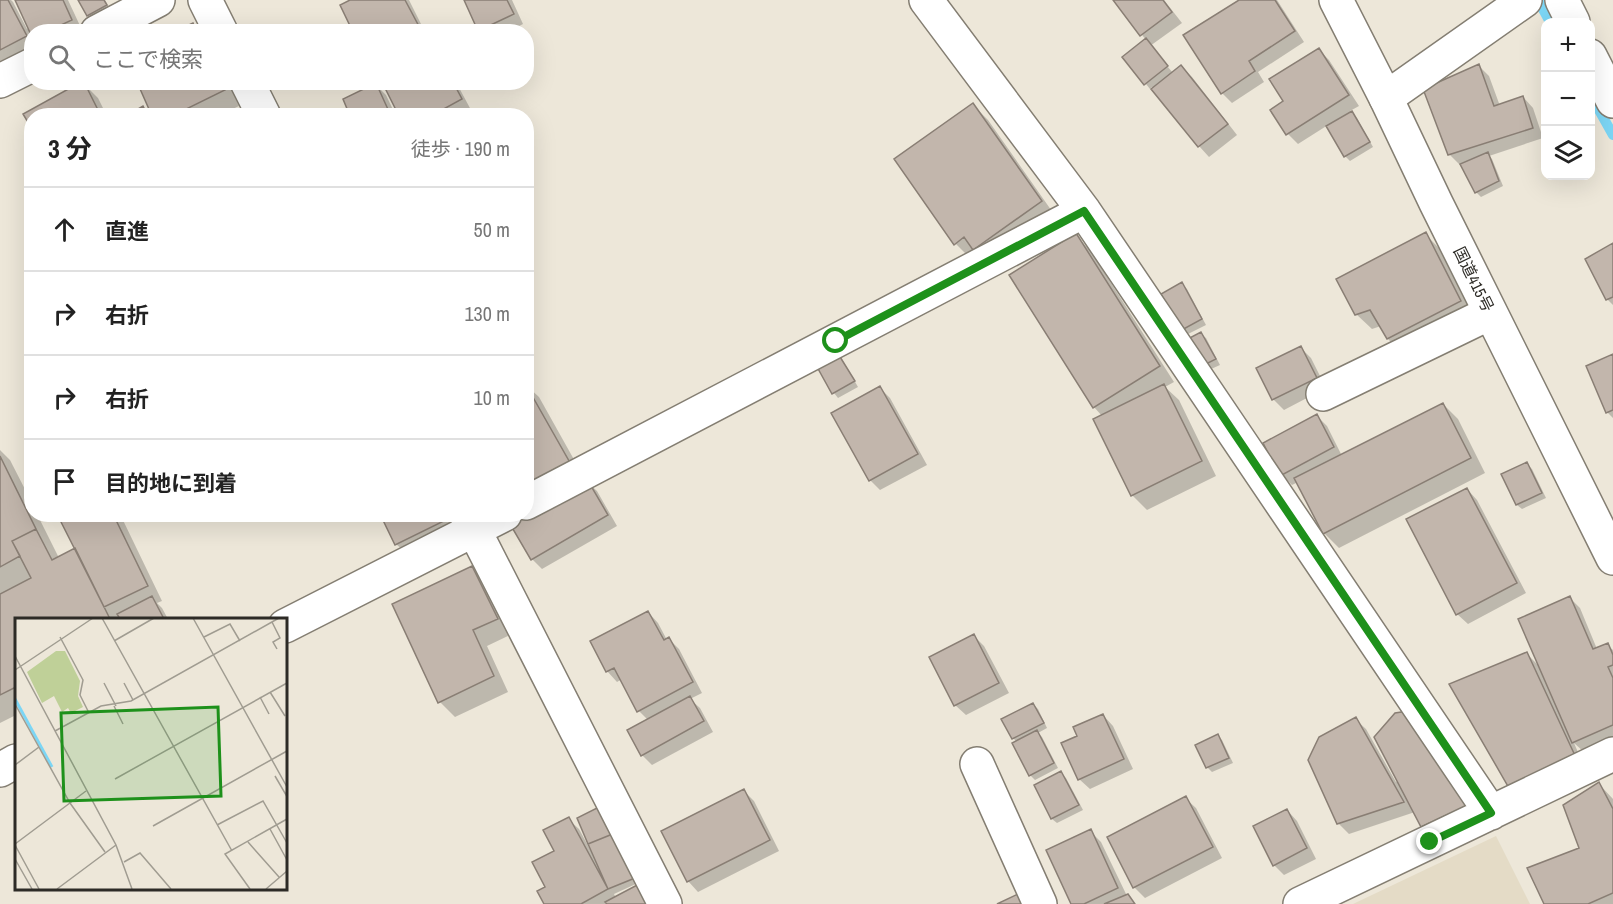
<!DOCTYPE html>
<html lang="ja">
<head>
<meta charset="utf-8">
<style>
  body { margin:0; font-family:"Archivo Narrow","Noto Sans JP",sans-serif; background:#f6f6f6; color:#222 }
  .controls { position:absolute; right:18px; top:18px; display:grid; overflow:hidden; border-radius:12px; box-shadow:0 6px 24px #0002 }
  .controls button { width:54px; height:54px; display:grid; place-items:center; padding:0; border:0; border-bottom:2px solid #e0e0e0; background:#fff; color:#222; font:30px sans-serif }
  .stop { position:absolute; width:18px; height:18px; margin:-14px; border:4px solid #1e911b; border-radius:50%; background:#fff }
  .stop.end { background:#1e911b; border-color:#fff; box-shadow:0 2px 6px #0008 }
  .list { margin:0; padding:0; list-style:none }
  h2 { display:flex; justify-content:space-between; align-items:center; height:78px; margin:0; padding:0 24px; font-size:26px }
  h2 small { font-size:20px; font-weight:400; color:#767676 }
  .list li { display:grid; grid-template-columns:39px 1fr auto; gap:18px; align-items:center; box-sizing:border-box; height:84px; padding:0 24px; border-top:2px solid #e0e0e0 }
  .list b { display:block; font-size:22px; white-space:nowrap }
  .list em { font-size:20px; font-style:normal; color:#767676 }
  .icon { flex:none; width:33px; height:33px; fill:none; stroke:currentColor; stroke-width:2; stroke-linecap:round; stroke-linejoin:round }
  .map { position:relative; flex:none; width:1613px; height:904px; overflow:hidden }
  .search { position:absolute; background:#fff; box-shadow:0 6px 24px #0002; left:24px; top:24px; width:510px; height:66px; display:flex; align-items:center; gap:15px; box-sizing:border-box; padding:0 21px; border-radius:24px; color:#767676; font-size:22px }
  .panel { position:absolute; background:#fff; box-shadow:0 6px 24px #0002; left:24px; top:108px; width:510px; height:414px; border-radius:24px }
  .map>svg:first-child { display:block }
  .built { fill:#e4dbc6 }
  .shadow { fill:#0003 }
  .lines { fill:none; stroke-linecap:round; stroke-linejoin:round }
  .stream { stroke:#7cd6f5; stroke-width:10 }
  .building { fill:#c2b6ac; stroke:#897e74; stroke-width:1.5 }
  .minor-casing { stroke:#847e72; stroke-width:36 }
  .highway-casing { stroke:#847e72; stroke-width:36 }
  .minor { stroke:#fff; stroke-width:33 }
  .highway { stroke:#fff; stroke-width:33 }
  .route { stroke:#1e911b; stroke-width:8 }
  .labels { text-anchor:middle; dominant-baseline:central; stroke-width:4.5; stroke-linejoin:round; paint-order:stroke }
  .street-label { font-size:16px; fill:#2d2b26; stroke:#fff }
  .inset-river { fill:none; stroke:#7cd6f5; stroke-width:3 }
  .inset-road { fill:none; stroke:#a09c91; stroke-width:1.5 }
  .view { fill:#1e911b; fill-opacity:0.15; stroke:#1e911b; stroke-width:3 }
  .inset-edge { fill:none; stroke:#2d2b26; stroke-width:3 }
</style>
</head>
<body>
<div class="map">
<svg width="1613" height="904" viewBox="0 0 1613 904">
  <rect width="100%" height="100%" fill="#ede7d9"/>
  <path class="built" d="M1496 836 1530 904H1353Z"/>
  <path class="shadow" d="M0 0H11L13 2 27 29 29 28 16 0H68L82 30 78 32H32V35L29 34 32 39V49L0 65Z
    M80 0H105L111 11 94 20 89 15Z
    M353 0H409L425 32H355Z
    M465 0H512L523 24 508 32H481Z
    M1115 0H1164L1182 23 1150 46 1173 73 1181 67 1192 77 1237 135 1209 157 1199 146 1152 87 1150 89 1146 84 1124 58 1146 40Z
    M1242 0H1277L1304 42 1258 72 1264 82 1232 103 1222 93Z
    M1319 50 1329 60 1359 106 1350 111 1357 118 1373 147 1350 161 1345 156 1328 125 1298 144 1288 134 1285 102Z
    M1479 66 1489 76 1500 106 1523 97 1533 108 1543 138 1489 156 1492 159 1503 186 1481 197 1476 192 1462 164 1460 165 1450 155 1425 90Z
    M139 82H228L239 106 218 116H153Z
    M384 82H416L417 84 421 82H456L471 110 467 112 471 116H401Z
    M83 83 98 98 107 116 25 114Z
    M376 85 386 95 396 116H352Z
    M973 105 988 120 1056 217 971 259 956 244Z
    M1425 234 1440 249 1475 317 1403 354 1388 339 1381 326 1372 329 1356 314Z
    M1075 235 1090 250 1174 382 1165 387 1179 400 1216 476 1147 510 1132 495 1102 416 1094 407 1011 275Z
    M1613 245V305L1607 299Z
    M1182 284 1187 289 1206 325 1186 335 1181 330Z
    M1201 334 1206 338 1220 365 1200 374Z
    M1301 348 1311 358 1326 388 1284 410 1273 399 1258 369Z
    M837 354 842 359 858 387 838 398 834 393 818 365Z
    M1613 356V418L1607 412Z
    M526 385 539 397 586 481 597 491 617 526 542 569 532 559 526 514Z
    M880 388 890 398 927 465 880 490 870 480Z
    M1443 404 1458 419 1485 473 1339 548 1324 533 1298 482 1292 485 1282 475 1317 416 1327 426 1342 456Z
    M0 450 10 460 32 503V514H37L59 558 76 549 58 514H120L162 601 157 603 162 608 168 619H16V715L0 723Z
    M1527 464 1532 469 1546 498 1522 509 1517 505 1503 475Z
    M1467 489 1477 500 1526 593 1468 624 1457 614Z
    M382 514H450L457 529 407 554 396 544Z
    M472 568 487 583 512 634 487 646 508 692 455 717 440 702Z
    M1570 598 1580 608 1597 649 1607 645 1613 650V740L1584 752 1574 743 1587 773 1520 798 1527 654 1541 668Z
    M648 612 658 623 667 640 669 639 679 649 702 693 690 699 700 708 713 732 652 765 642 755 648 720 639 711 622 679 617 682 607 671Z
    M974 636 984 646 1009 693 966 715 955 705Z
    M1033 704 1038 709 1047 728 1038 733 1042 737 1058 768 1035 780 1030 775 1017 742 1013 738Z
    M1103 715 1113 726 1133 769 1090 789 1079 779V736Z
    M1355 719 1366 729 1396 782 1398 781 1483 814 1432 837 1422 827 1415 812 1349 834 1339 824 1309 760Z
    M1217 736 1222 740 1233 763 1212 772 1207 767Z
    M1061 773 1066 778 1083 810 1057 823 1052 819 1036 785Z
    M1599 784 1613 799V904H1545L1581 849Z
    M744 791 754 801 779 851 698 892 688 881Z
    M1185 798 1196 808 1222 858 1145 898 1135 888 1109 838Z
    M1287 810 1297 821 1316 859 1284 875 1274 865Z
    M568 819 579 829 592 853 620 839 638 883 614 894 616 898 650 904H545L547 888 556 852Z
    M1090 831 1101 842 1127 896 1134 904H1073Z"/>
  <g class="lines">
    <path class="stream" d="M1538 0 1550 22
      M1590 94 1613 135"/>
  </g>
  <path class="building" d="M0 0H8L27 36 0 50Z
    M15 0H63L72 20 46 32H32V37Z
    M78 0H104L107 5 87 16Z
    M350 0H405L422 32H353L340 5Z
    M464 0H507L514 14 478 31Z
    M1113 0H1163L1172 12 1140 36Z
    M1239 0H1275L1295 31 1249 61 1255 71 1221 94 1183 35Z
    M193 23 197 32H174Z
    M1146 38 1168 66 1144 85 1122 57Z
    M1319 48 1349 95 1286 135 1270 110 1283 101 1269 79Z
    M1479 64 1494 106 1523 96 1533 128 1448 155 1423 89Z
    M1181 65 1228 124 1198 147 1151 89Z
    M81 82H84L101 116H32V129L23 114Z
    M137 82H221L225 90 182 111 184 116H152Z
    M382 82H412L414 85 418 82H453L462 99 431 116H399Z
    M376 83 391 116H350L343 99Z
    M973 103 1042 201 973 250 964 237 954 245 894 159Z
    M143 106 148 116H126Z
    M1352 111 1370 142 1344 157 1326 126Z
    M1488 152 1499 181 1475 193 1460 164Z
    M1426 232 1461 301 1387 339 1370 310 1355 315 1336 279Z
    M1076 233 1160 366 1093 408 1009 275Z
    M1613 243V297L1606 300 1585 259Z
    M1182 282 1202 319 1180 331 1161 294Z
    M1201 332 1216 359 1194 370 1180 343Z
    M1301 346 1317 378 1272 400 1256 368Z
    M837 352 855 381 832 394 816 365Z
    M1613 354V410L1606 413 1586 366Z
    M1164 384 1202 461 1131 496 1093 419Z
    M526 385 573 468 526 493Z
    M880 386 918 454 869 481 831 413Z
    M1443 403 1471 458 1323 534 1294 478Z
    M1317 414 1334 447 1280 476 1263 443Z
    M0 456 36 529 12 541 20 556 0 567Z
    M1527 462 1542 493 1516 505 1501 474Z
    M587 479 608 515 531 560 510 524Z
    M1467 488 1517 583 1456 615 1406 519Z
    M57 514H113L148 586 104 607Z
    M380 514H446L448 519 395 545Z
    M36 529 52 560 75 548 110 619H16V687L0 695V594L31 578 12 541Z
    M472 566 498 619 473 630 494 676 438 703 392 604Z
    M152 596 164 619H120L117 614Z
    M1570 596 1593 649 1608 643 1613 655V665L1608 667 1613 678V725L1572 743 1518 619Z
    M648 611 664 640 669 637 693 682 637 712 614 668 606 672 590 641Z
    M974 634 999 683 954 706 929 657Z
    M1527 652 1578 762 1509 788 1449 684Z
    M690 696 704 721 641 756 627 730Z
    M1033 703 1044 723 1012 739 1001 719Z
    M1421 709 1473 803 1421 827 1374 737 1395 713Z
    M1103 714 1124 759 1078 780 1061 743 1077 736 1073 727Z
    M1356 717 1404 802 1337 824 1308 760 1319 737Z
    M1037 730 1054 763 1029 776 1012 743Z
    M1218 734 1229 758 1206 768 1195 745Z
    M1061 771 1079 805 1051 819 1034 785Z
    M1599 782 1613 809V893L1588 904H1544L1527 868 1579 848 1563 805Z
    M744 789 770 840 687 882 661 831Z
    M1186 796 1213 847 1133 888 1107 837Z
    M601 806 615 833 588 844 577 818Z
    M1287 809 1307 848 1273 866 1253 826Z
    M569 817 608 889 581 904H544L537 891 545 887 532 862 554 851 543 830Z
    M1091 829 1118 888 1084 904H1071L1046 850Z
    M615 833 635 878 608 889 588 844Z
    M639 884 649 904H607L605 902Z
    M1020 893 1025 904H997Z
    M1128 894 1135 904H1104Z"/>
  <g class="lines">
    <defs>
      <path id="minor" d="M205 0 221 32
        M926 0 1084 211 1491 813
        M1562 0 1573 22
        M97 32 158 0
        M1590 56 1613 101
        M0 81 32 65
        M247 82 264 116
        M1386 98 1525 0
        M1323 394 1490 313
        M526 503 1084 211
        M466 514 665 904
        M285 626 505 514
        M977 764 1040 904
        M0 770 16 761
        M1300 904 1613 754"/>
      <path id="highway" d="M1336 0 1386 98 1436 203 1613 558"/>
    </defs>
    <use href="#minor" class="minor-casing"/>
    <use href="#highway" class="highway-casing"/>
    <use href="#minor" class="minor"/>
    <use href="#highway" class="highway"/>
  </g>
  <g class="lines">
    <path class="route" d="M836 341 1084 211 1491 813 1430 842"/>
  </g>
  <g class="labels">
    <g class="street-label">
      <text transform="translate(1474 279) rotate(64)">国道415号</text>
    </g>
  </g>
  <g transform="translate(15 618)">
    <rect width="272" height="272" fill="#ede7d9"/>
    <path d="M41 33H50L65 63 63 78 68 89 56 95 53 90 47 94 39 78 27 85 12 54Z" fill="#bfd098"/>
    <path class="inset-river" d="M0 81 37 149"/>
    <path class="inset-road" d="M87 0 217 233M178 0 272 169M257 4 265 20 258 24 262 31M45 19 68 62 65 77 74 95M189 19 215 6 225 23M99 23 139 0M0 38 101 227 117 271M0 52 78 0M89 65 101 88M109 65 118 82M255 74 270 98M245 79 254 96M0 86 55 185 90 234M99 88 108 106M40 113 86 88 116 83 264 0M0 147 24 129M260 158 271 177 272 172M100 161 272 65M202 207 248 183 272 225M138 208 272 133M255 211 272 242M233 224 264 259M0 226 71 173M0 227 24 271M0 241 17 271M109 244 125 235 156 271M42 271 101 227M235 271 210 236 272 201M251 271 272 253"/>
    <path class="view" d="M203 89 206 178 49 183 46 95Z"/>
    <rect width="272" height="272" class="inset-edge"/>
  </g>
</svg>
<div class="controls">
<button>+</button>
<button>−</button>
<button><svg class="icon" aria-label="layers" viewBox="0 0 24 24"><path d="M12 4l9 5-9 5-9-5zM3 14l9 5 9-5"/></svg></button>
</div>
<div class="stop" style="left:836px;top:341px"></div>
<div class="stop end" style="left:1430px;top:842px"></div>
<div class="search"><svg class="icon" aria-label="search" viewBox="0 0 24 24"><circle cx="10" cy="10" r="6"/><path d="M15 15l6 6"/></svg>ここで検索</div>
<section class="panel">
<h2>3 分<small>徒歩 · 190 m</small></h2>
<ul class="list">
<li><svg class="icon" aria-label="ahead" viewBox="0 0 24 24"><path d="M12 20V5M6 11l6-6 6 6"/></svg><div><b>直進</b></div><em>50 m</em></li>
<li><svg class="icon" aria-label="right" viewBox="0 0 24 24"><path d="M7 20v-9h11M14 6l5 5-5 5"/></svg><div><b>右折</b></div><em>130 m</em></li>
<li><svg class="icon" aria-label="right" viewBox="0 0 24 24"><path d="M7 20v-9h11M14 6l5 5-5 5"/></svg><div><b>右折</b></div><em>10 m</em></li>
<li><svg class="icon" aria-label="arrive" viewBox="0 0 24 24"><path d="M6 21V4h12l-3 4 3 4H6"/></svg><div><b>目的地に到着</b></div></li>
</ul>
</section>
</div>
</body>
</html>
